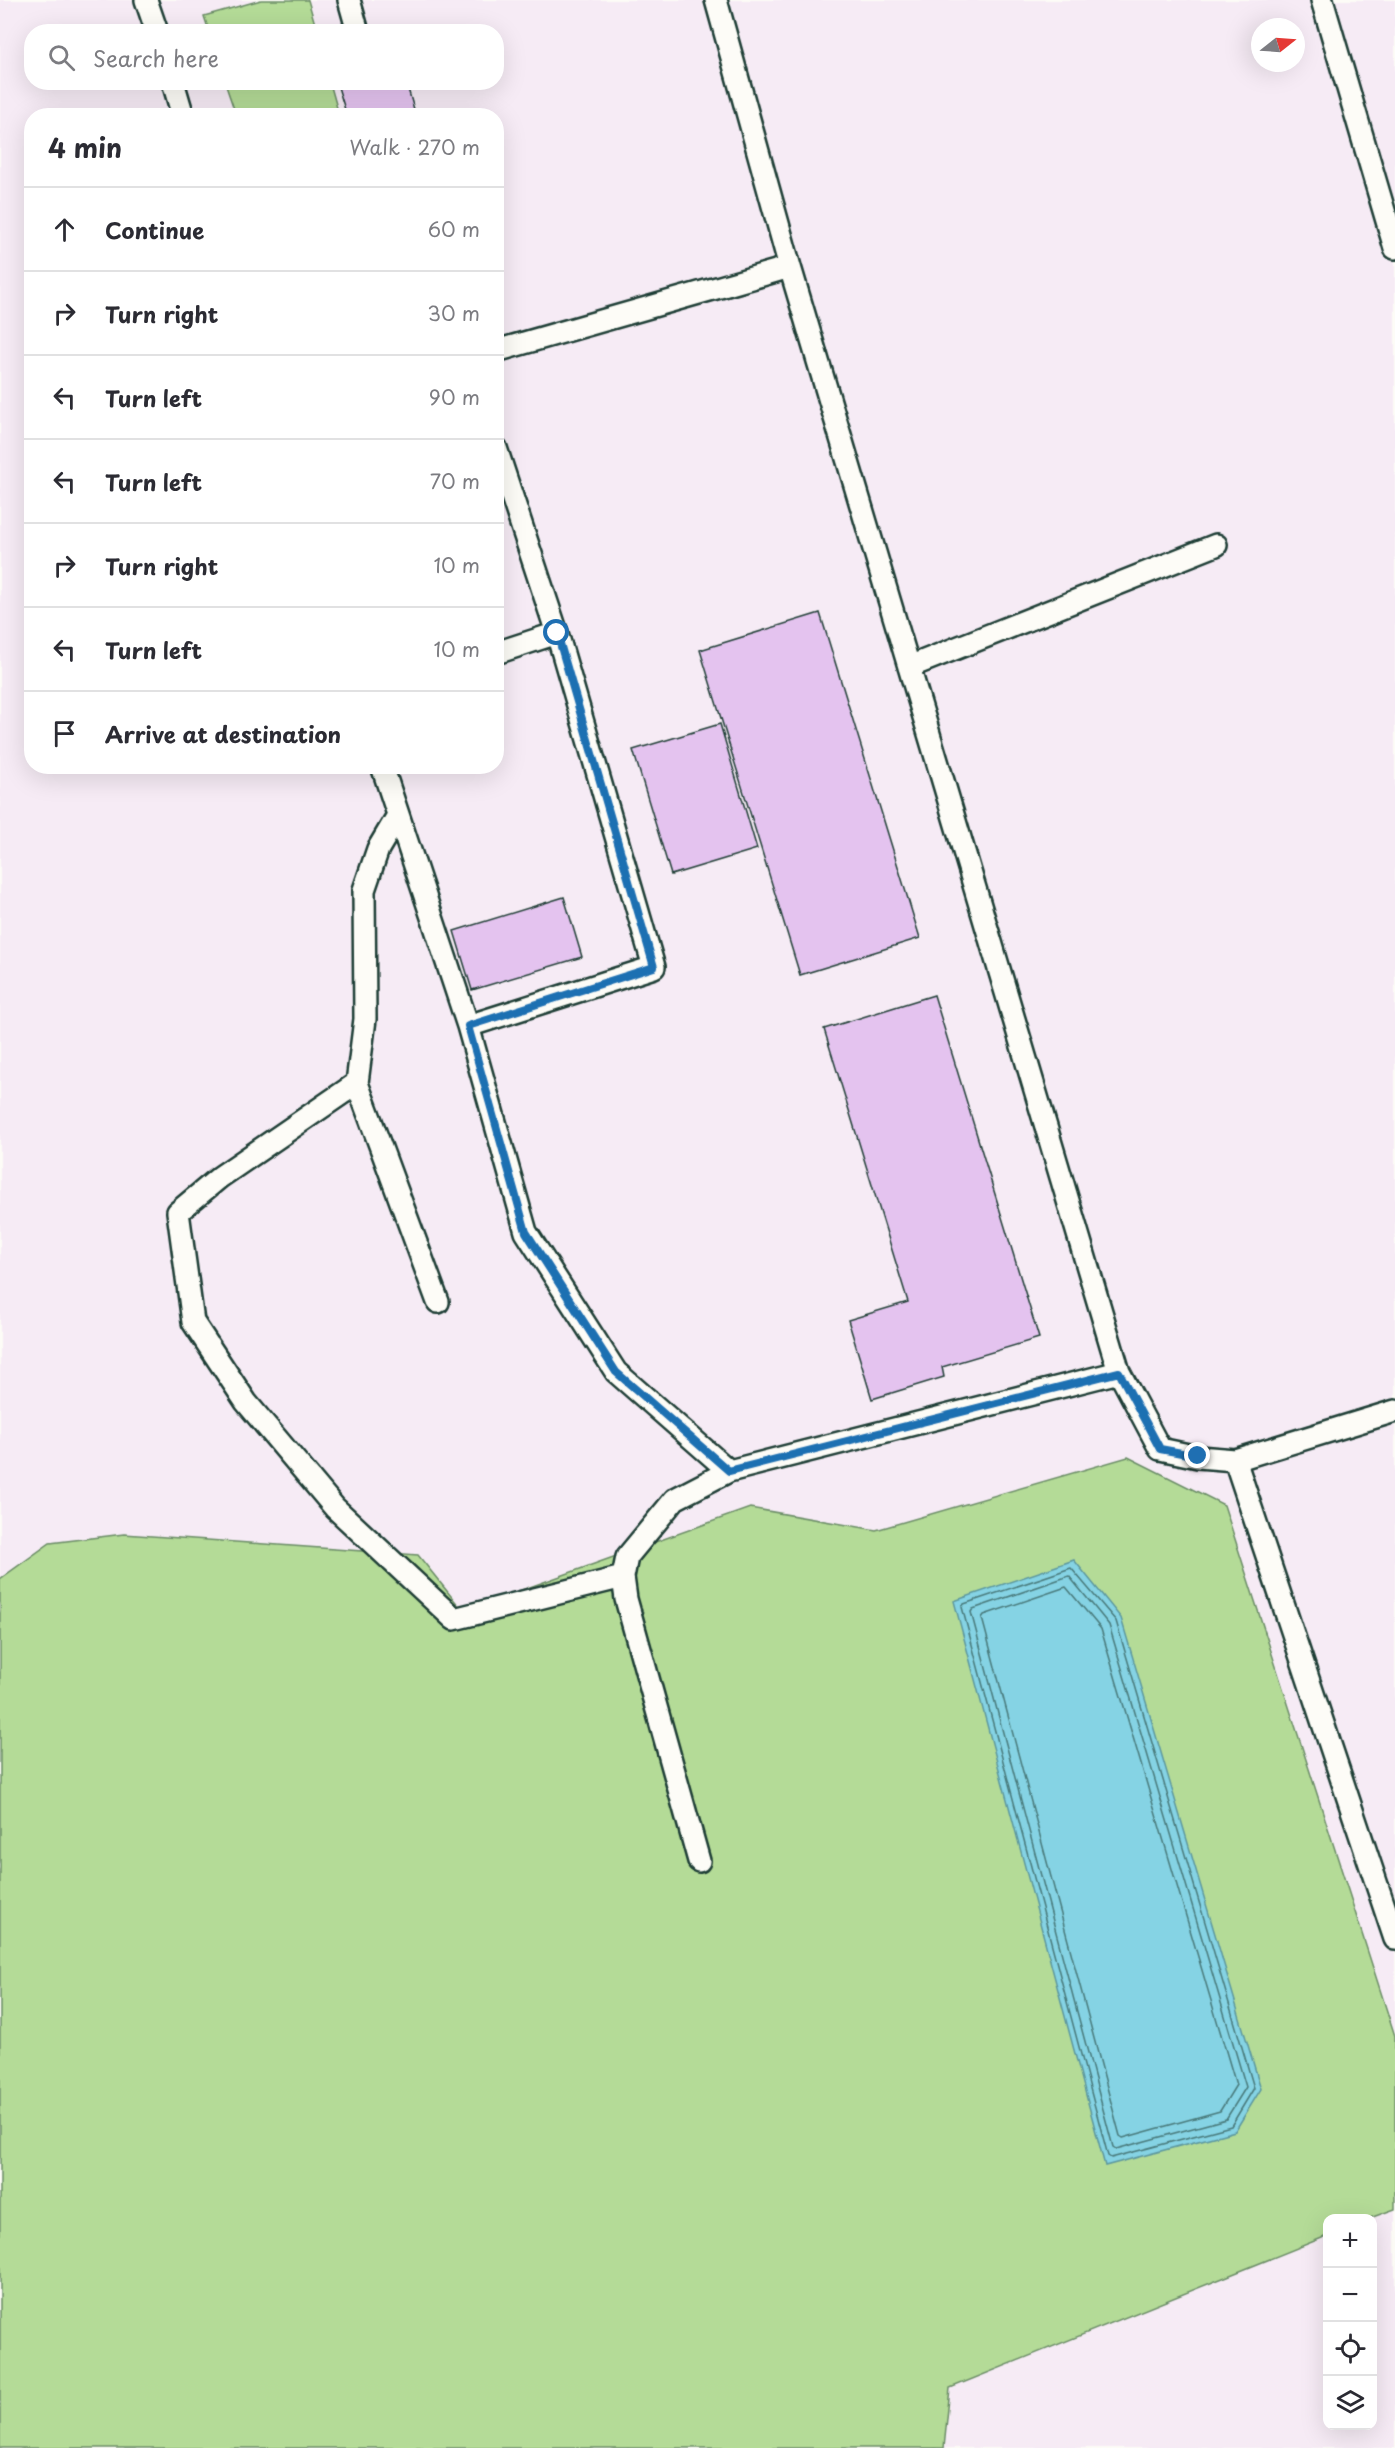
<!DOCTYPE html>
<html lang="en">
<head>
<meta charset="utf-8">
<style>
  body { margin:0; font-family:"Playpen Sans",sans-serif; background:#f2f2f3; color:#2b2b33 }
  .controls { position:absolute; right:18px; bottom:18px; display:grid; overflow:hidden; border-radius:12px; box-shadow:0 6px 24px #0002 }
  .controls button { width:54px; height:54px; display:grid; place-items:center; padding:0; border:0; border-bottom:2px solid #e1e1e2; background:#fff; color:#2b2b33; font:30px sans-serif }
  .compass { position:absolute; left:1251px; top:18px; width:54px; height:54px; border-radius:50%; background:#fff; box-shadow:0 6px 24px #0002; rotate:73deg }
  .stop { position:absolute; width:18px; height:18px; margin:-14px; border:4px solid #1f6fb2; border-radius:50%; background:#fff }
  .stop.end { background:#1f6fb2; border-color:#fff; box-shadow:0 2px 6px #0008 }
  .list { margin:0; padding:0; list-style:none }
  h2 { display:flex; justify-content:space-between; align-items:center; height:78px; margin:0; padding:0 24px; font-size:26px }
  h2 small { font-size:20px; font-weight:400; color:#7c7c81 }
  .list li { display:grid; grid-template-columns:39px 1fr auto; gap:18px; align-items:center; box-sizing:border-box; height:84px; padding:0 24px; border-top:2px solid #e1e1e2 }
  .list b { display:block; font-size:22px; white-space:nowrap }
  .list em { font-size:20px; font-style:normal; color:#7c7c81 }
  .icon { flex:none; width:33px; height:33px; fill:none; stroke:currentColor; stroke-width:2; stroke-linecap:round; stroke-linejoin:round }
  .map { position:relative; flex:none; width:1395px; height:2448px; overflow:hidden }
  .search { position:absolute; background:#fff; box-shadow:0 6px 24px #0002; left:24px; top:24px; width:480px; height:66px; display:flex; align-items:center; gap:15px; box-sizing:border-box; padding:0 21px; border-radius:24px; color:#7c7c81; font-size:22px }
  .panel { position:absolute; background:#fff; box-shadow:0 6px 24px #0002; left:24px; top:108px; width:480px; height:666px; border-radius:24px }
  .map>svg:first-child { display:block }
  .built { fill:#f6ebf5; fill-rule:evenodd }
  .green { fill:#b4db97; stroke:#6a8c66; stroke-width:1.5 }
  .water { fill:#85d3e4; stroke:#5c979e; stroke-width:1.5 }
  .lines { fill:none; stroke-linecap:round; stroke-linejoin:round }
  .shore { stroke:#48797a; stroke-width:1.5 }
  .building { fill:#e4c3ef; stroke:#1f3d34; stroke-width:1.5 }
  .service-casing { stroke:#1f3d34; stroke-width:26 }
  .service { stroke:#fdfcf7; stroke-width:21 }
  .route { stroke:#1f6fb2; stroke-width:8 }
</style>
</head>
<body>
<div class="map">
<svg width="1395" height="2448" viewBox="0 0 1395 2448">
  <rect width="100%" height="100%" fill="#fdfcf7"/>
  <filter id="ink" filterUnits="userSpaceOnUse"><feTurbulence type="fractalNoise" baseFrequency=".0167" numOctaves="2"/><feDisplacementMap in="SourceGraphic" scale="12" xChannelSelector="R" yChannelSelector="G"/><feConvolveMatrix kernelMatrix="1 2 1 2 8 2 1 2 1" color-interpolation-filters="sRGB"/></filter>
  <g filter="url(#ink)">
    <path class="built" d="M0 0H1395V2448H0ZM1260 27H1296V63H1260ZM32 32H496V82H32ZM32 116H496V766H32ZM1328 2218H1372V2426H1328Z"/>
    <path class="green" d="M261 0H308L317 31H209L204 16Z
      M225 83H330L339 115H236Z
      M1128 1457 1224 1505 1395 2036V2209L1370 2218H1328L1327 2236 950 2388 944 2448H0V1579L50 1543 124 1534 418 1555 463 1611 750 1508 876 1530Z"/>
    <path class="water" d="M1074 1560 1121 1618 1261 2089 1235 2131 1105 2166 954 1601Z"/>
    <g class="lines">
      <path class="shore" d="M1071 1568 1116 1621 1254 2088 1231 2126 1111 2158 1108 2156 962 1607 964 1604Z
        M1069 1576 1109 1625 1246 2087 1226 2119 1116 2149 1113 2147 971 1612 973 1609Z
        M1066 1587 1101 1629 1236 2085 1220 2111 1123 2138 1120 2136 982 1618 984 1615Z"/>
    </g>
    <path class="building" d="M353 82H406L416 116H347L338 87Z
      M820 613 920 938 800 975 700 650Z
      M720 724 757 849 671 875 633 750Z
      M564 897 582 957 472 990 454 931Z
      M934 995 1039 1338 942 1367 944 1377 872 1399 848 1320 908 1302 824 1029Z"/>
    <g class="lines">
      <defs>
        <path id="service" d="M146 0 157 32
          M349 0 358 32
          M716 0 790 267 1119 1372 1160 1449 1198 1457 1235 1460 1395 1411
          M1322 0 1395 248
          M173 82 183 116
          M496 351 790 267
          M496 653 557 633
          M909 667 1216 545
          M382 766 468 1026 526 1232 616 1372 729 1471
          M397 817 378 849 364 890 365 1019 357 1083 438 1302
          M468 1026 654 967 557 633 496 448
          M357 1083 220 1177 178 1212 193 1322 246 1402 335 1508 454 1619 623 1577
          M1235 1460 1395 1939
          M699 1861 626 1599 623 1577 627 1557 675 1499 729 1471 1119 1372"/>
      </defs>
      <use href="#service" class="service-casing"/>
      <use href="#service" class="service"/>
    </g>
  </g>
  <g class="lines" filter="url(#ink)">
    <path class="route" d="M557 633 654 967 468 1026 526 1232 616 1372 729 1471 1119 1372 1160 1449 1198 1456"/>
  </g>
</svg>
<div class="controls">
<button>+</button>
<button>−</button>
<button><svg class="icon" aria-label="locate" viewBox="0 0 24 24"><circle cx="12" cy="12" r="6"/><path d="M12 2v4M12 18v4M2 12h4M18 12h4"/></svg></button>
<button><svg class="icon" aria-label="layers" viewBox="0 0 24 24"><path d="M12 4l9 5-9 5-9-5zM3 14l9 5 9-5"/></svg></button>
</div>
<svg class="compass" viewBox="-18 -18 36 36"><path d="M0-13l5 13h-10z" fill="#e53935"/><path d="M0 13l5-13h-10z" fill="#7c7c81"/></svg>
<div class="stop" style="left:557px;top:633px"></div>
<div class="stop end" style="left:1198px;top:1456px"></div>
<div class="search"><svg class="icon" aria-label="search" viewBox="0 0 24 24"><circle cx="10" cy="10" r="6"/><path d="M15 15l6 6"/></svg>Search here</div>
<section class="panel">
<h2>4 min<small>Walk · 270 m</small></h2>
<ul class="list">
<li><svg class="icon" aria-label="ahead" viewBox="0 0 24 24"><path d="M12 20V5M6 11l6-6 6 6"/></svg><div><b>Continue</b></div><em>60 m</em></li>
<li><svg class="icon" aria-label="right" viewBox="0 0 24 24"><path d="M7 20v-9h11M14 6l5 5-5 5"/></svg><div><b>Turn right</b></div><em>30 m</em></li>
<li><svg class="icon" aria-label="left" viewBox="0 0 24 24"><path d="M17 20v-9H6M10 6l-5 5 5 5"/></svg><div><b>Turn left</b></div><em>90 m</em></li>
<li><svg class="icon" aria-label="left" viewBox="0 0 24 24"><path d="M17 20v-9H6M10 6l-5 5 5 5"/></svg><div><b>Turn left</b></div><em>70 m</em></li>
<li><svg class="icon" aria-label="right" viewBox="0 0 24 24"><path d="M7 20v-9h11M14 6l5 5-5 5"/></svg><div><b>Turn right</b></div><em>10 m</em></li>
<li><svg class="icon" aria-label="left" viewBox="0 0 24 24"><path d="M17 20v-9H6M10 6l-5 5 5 5"/></svg><div><b>Turn left</b></div><em>10 m</em></li>
<li><svg class="icon" aria-label="arrive" viewBox="0 0 24 24"><path d="M6 21V4h12l-3 4 3 4H6"/></svg><div><b>Arrive at destination</b></div></li>
</ul>
</section>
</div>
</body>
</html>
